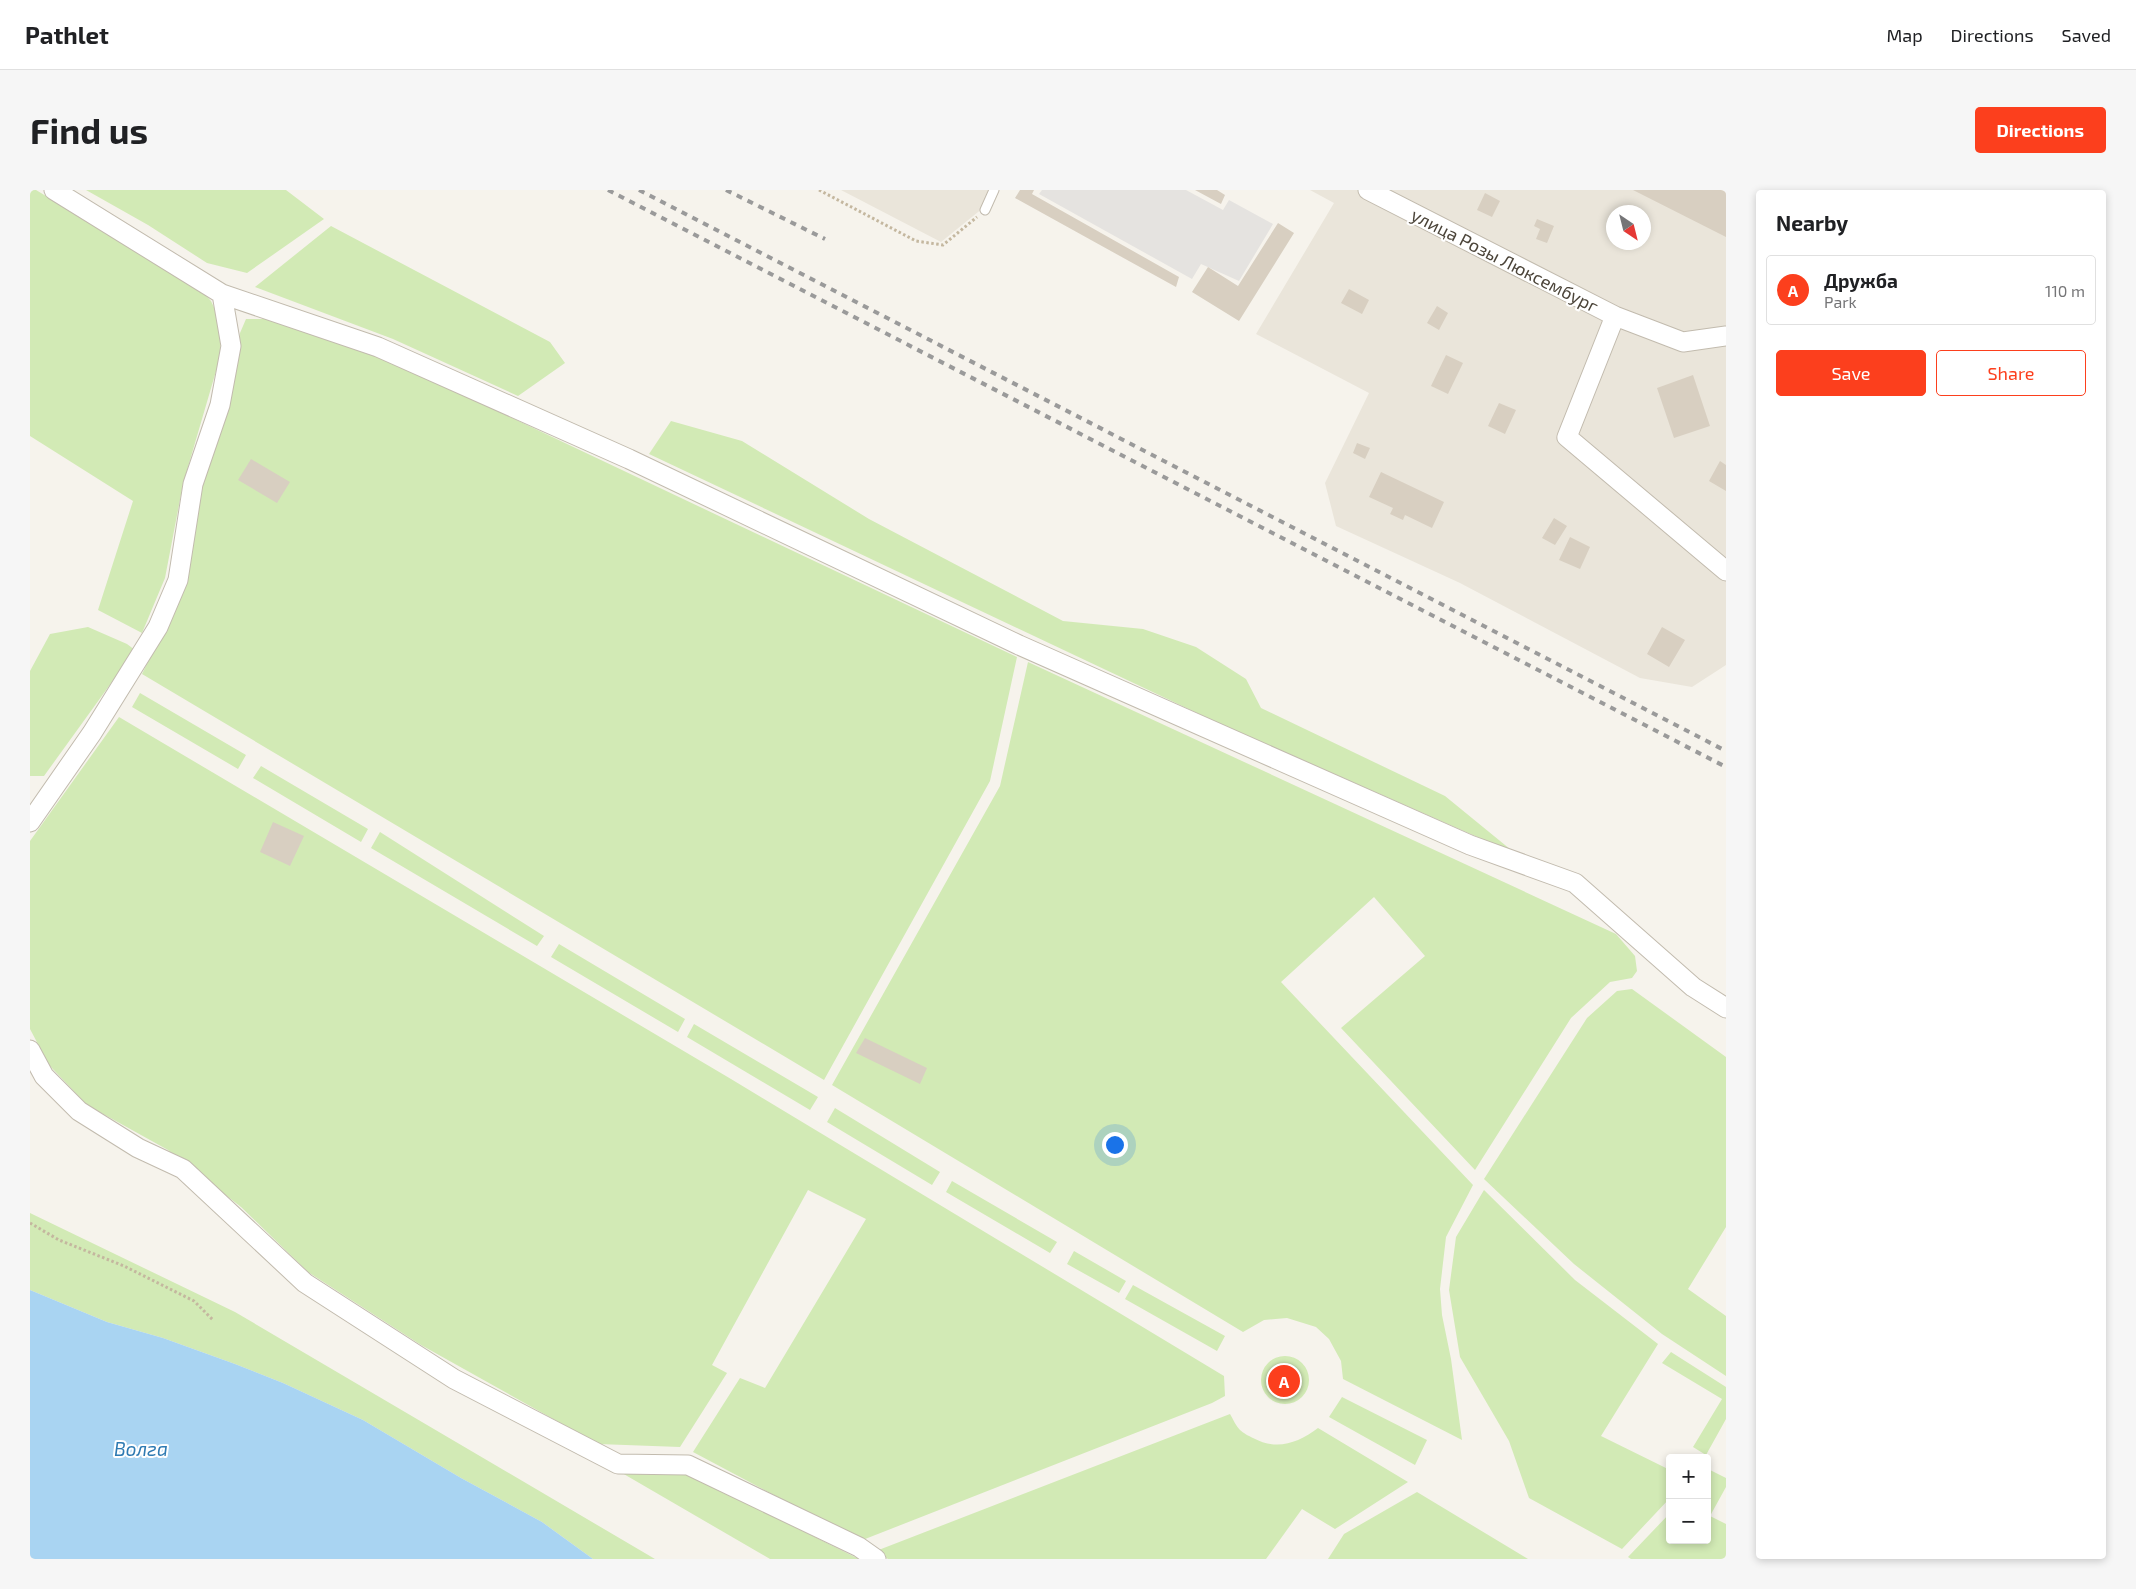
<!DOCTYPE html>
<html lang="en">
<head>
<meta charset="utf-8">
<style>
  body { margin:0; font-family:"Exo 2",sans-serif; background:#f6f6f6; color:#202124 }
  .controls { position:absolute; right:15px; bottom:15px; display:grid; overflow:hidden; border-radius:5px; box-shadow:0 2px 8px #0003 }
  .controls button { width:45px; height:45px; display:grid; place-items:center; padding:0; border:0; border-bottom:1px solid #e0e0e0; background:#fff; color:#202124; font:25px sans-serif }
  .compass { position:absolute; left:1576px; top:15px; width:45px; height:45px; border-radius:50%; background:#fff; box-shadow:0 2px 8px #0003; rotate:145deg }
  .you { position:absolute; left:1084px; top:954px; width:18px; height:18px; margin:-12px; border:4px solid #fff; border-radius:50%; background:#1a73e8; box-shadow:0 0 0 8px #1a73e833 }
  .badge { display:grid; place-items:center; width:32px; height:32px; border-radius:50%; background:#fc3f1d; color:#fff; font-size:16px; font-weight:700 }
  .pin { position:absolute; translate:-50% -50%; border:2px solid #fff; box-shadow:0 1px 5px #0006 }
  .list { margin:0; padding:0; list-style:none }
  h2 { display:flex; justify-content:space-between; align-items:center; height:65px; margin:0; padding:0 20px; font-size:21px }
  h2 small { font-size:16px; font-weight:400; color:#757577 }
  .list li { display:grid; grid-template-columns:32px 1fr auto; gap:15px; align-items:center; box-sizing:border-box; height:70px; margin:0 10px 10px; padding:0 10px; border:1px solid #e0e0e0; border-radius:5px }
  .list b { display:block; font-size:19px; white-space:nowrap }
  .list p { margin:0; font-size:16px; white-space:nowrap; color:#757577 }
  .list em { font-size:16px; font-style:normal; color:#757577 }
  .actions { display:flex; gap:10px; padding:15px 20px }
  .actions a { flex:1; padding:11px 0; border:1px solid #fc3f1d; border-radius:5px; text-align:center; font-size:18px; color:#fc3f1d }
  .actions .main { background:#fc3f1d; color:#fff }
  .map { position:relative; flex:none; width:1696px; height:1369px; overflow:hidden; border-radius:5px }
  header { display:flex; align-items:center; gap:30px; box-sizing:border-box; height:70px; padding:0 25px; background:#fff; border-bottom:1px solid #e0e0e0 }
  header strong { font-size:24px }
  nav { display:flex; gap:28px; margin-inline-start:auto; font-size:18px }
  .intro { display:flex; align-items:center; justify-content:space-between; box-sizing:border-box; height:120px; padding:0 30px }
  h1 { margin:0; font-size:35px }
  .button { padding:12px 22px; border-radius:5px; background:#fc3f1d; color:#fff; font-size:18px; font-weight:700 }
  main { display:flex; gap:30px; padding:0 30px }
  aside { flex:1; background:#fff; border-radius:5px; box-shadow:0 2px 8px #0003 }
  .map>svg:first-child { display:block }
  .residential { fill:#eae5da; fill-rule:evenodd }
  .green { fill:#d2eab5 }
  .parking { fill:#e5e3e0 }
  .water { fill:#a9d4f2 }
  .building { fill:#d8cfc1 }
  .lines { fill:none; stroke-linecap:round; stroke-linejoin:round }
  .lane-casing { stroke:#c2bbae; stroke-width:11 }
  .street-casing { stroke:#c2bbae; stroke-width:21 }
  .path { stroke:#c4b79f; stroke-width:3; stroke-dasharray:2.5 2.5; stroke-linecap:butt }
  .lane { stroke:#fff; stroke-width:9 }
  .street { stroke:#fff; stroke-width:19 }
  .rail { stroke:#9a9a9a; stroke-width:4; stroke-dasharray:6 6; stroke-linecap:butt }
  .labels { text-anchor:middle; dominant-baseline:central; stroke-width:4; stroke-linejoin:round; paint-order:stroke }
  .street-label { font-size:18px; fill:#4b4439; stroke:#fff }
  .water-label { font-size:19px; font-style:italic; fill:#2e7ab2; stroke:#fff }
</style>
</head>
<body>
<header>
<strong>Pathlet</strong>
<nav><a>Map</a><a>Directions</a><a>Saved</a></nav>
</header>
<div class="intro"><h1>Find us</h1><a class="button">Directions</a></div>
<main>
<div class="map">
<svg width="1696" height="1369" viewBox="0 0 1696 1369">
  <rect width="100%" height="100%" fill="#f6f3ec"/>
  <path class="residential" d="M811 0H961L953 18 911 52Z
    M1280 0H1696V475L1662 497 1610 488 1430 393 1306 336 1295 293 1339 203 1226 144 1304 13ZM1584 22H1614V52H1584Z"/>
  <path class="green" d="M0 0H6L170 99 181 111 189 128 191 164 153 294 135 388 112 443 68 420 103 311 0 246Z
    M56 0H256L294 29 217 83 177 73 118 35Z
    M301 36 520 152 535 173 488 206 363 149 225 97Z
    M216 129H239L351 166 987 467 960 591 794 890 112 484 135 437 171 288 204 193 210 143Z
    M641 231 712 251 839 329 1033 431 1113 439 1166 457 1216 489 1231 518 1415 606 1486 664 1184 531 619 264Z
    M58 437 97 454 105 460 14 586H0V481L20 444Z
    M998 472 1586 744 1605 766 1607 781 1602 788 1580 792 1541 828 1445 980 1311 838 1395 766 1344 707 1251 792 1443 995 1416 1047 1410 1099 1412 1125 1421 1169 1432 1250 1313 1189 1311 1171 1299 1149 1286 1137 1257 1128 1234 1130 1213 1142 802 895 970 596Z
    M110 503 216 565 208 579 102 517Z
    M89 527 701 889 1194 1186 1195 1206 1182 1213 830 1351 663 1262 710 1188 735 1198 836 1029 778 1000 682 1175 697 1183 650 1257 568 1254 391 1155 278 1082 211 1017 138 960 57 915 19 875 0 839V651Z
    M231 576 338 639 331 652 223 588Z
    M350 642 514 746 507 756 341 658Z
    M529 754 655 829 648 842 521 767Z
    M1602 799 1696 867V1037L1658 1099 1696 1126V1186L1632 1144 1544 1074 1454 989 1557 828 1587 801Z
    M664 834 788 907 780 920 657 847Z
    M805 918 910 982 902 995 797 932Z
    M922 991 1027 1052 1020 1063 916 1002Z
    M1454 1000 1545 1090 1628 1154 1571 1246 1640 1280V1308L1592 1359 1499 1308 1479 1251 1430 1167 1419 1100 1426 1047Z
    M0 1023 205 1122 625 1369H563L512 1332 431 1288 333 1230 253 1193 205 1174 133 1148 77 1132 0 1100Z
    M1044 1061 1096 1091 1089 1103 1037 1074Z
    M1103 1095 1195 1146 1187 1161 1095 1109Z
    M1641 1162 1696 1197V1229L1676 1265 1663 1257 1692 1209 1632 1173Z
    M1231 1190a24 24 0 1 1 48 0a24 24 0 1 1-48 0Z
    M1312 1207 1397 1250 1385 1275 1299 1227Z
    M1200 1224C1203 1229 1206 1236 1210 1240 1213 1243 1219 1246 1223 1248 1247 1261 1268 1253 1288 1238L1378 1292 1305 1339 1272 1319 1236 1369H858L846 1361Z
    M1680 1280 1696 1288V1297L1680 1326 1696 1334V1369H1601L1598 1367 1640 1323V1350H1677V1283Z
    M592 1283H656L829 1369H740Z
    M1387 1302 1498 1369H1298L1314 1344Z"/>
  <path class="parking" d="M1012 0H1156L1193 20 1199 10 1243 34 1209 91 1171 74 1162 89 1009 4Z"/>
  <path class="water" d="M0 1100 77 1132 133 1148 205 1174 253 1193 333 1230 431 1288 512 1332 563 1369H0Z"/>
  <path class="building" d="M990 0H1004L1002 4 1149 87 1146 97 985 8Z
    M1165 0H1187L1195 5 1191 14Z
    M1603 0H1691L1696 2V47Z
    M1455 3 1470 11 1462 27 1447 20Z
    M1507 29 1524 36 1517 53 1506 49 1510 39 1504 36Z
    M1248 33 1264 43 1209 131 1162 102 1178 77 1208 96Z
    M1319 99 1339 110 1332 124 1311 113Z
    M1407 116 1418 123 1409 140 1397 133Z
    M1416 165 1433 173 1418 204 1401 196Z
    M1663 185 1680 236 1644 248 1627 198Z
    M1469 213 1486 220 1475 244 1458 236Z
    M1327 253 1340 258 1335 269 1323 263Z
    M221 269 260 292 247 313 208 290Z
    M1690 271 1696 275V301L1679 291Z
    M1351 282 1414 312 1402 338 1375 325 1373 330 1360 324 1363 318 1339 307Z
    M1524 328 1537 336 1525 355 1512 348Z
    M1540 347 1560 357 1550 379 1529 370Z
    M1632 437 1655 450 1639 477 1617 464Z
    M243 632 274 646 260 676 230 662Z
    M835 848 897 878 890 894 826 863Z"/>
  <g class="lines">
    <defs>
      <path id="lane" d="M955 20 964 0"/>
      <path id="street" d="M24 0 192 104 348 157 599 269 989 455 1440 655 1545 693 1663 797 1696 818
        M1338 0 1585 126 1653 152 1696 146
        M1585 126 1537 247 1696 381
        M0 632 62 543 128 437 148 390 163 294 190 215 201 156 192 104
        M0 860 14 886 49 921 108 958 153 979 275 1093 424 1189 588 1274 658 1275 829 1357 846 1369"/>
    </defs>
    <use href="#lane" class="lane-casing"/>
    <use href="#street" class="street-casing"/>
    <path class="path" d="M789 0 886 51 913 55 947 27
      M0 1033 29 1050 94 1076 164 1111 183 1130"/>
    <use href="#lane" class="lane"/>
    <use href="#street" class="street"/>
    <path class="rail" d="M578 0 1696 577
      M609 0 1696 561
      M696 0 795 49"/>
  </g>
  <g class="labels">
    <g class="street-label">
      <text transform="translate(1475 70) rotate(27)">улица Розы Люксембург</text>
    </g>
    <g class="water-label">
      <text x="111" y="1258">Волга</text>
    </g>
  </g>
</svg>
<div class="controls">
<button>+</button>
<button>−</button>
</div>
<svg class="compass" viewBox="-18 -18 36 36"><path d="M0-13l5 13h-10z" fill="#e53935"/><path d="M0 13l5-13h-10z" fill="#757577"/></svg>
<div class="you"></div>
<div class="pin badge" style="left:1254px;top:1191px">A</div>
</div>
<aside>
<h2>Nearby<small></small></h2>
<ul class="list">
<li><span class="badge">A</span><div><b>Дружба</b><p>Park</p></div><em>110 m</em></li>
</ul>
<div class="actions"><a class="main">Save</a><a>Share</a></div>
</aside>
</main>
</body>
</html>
